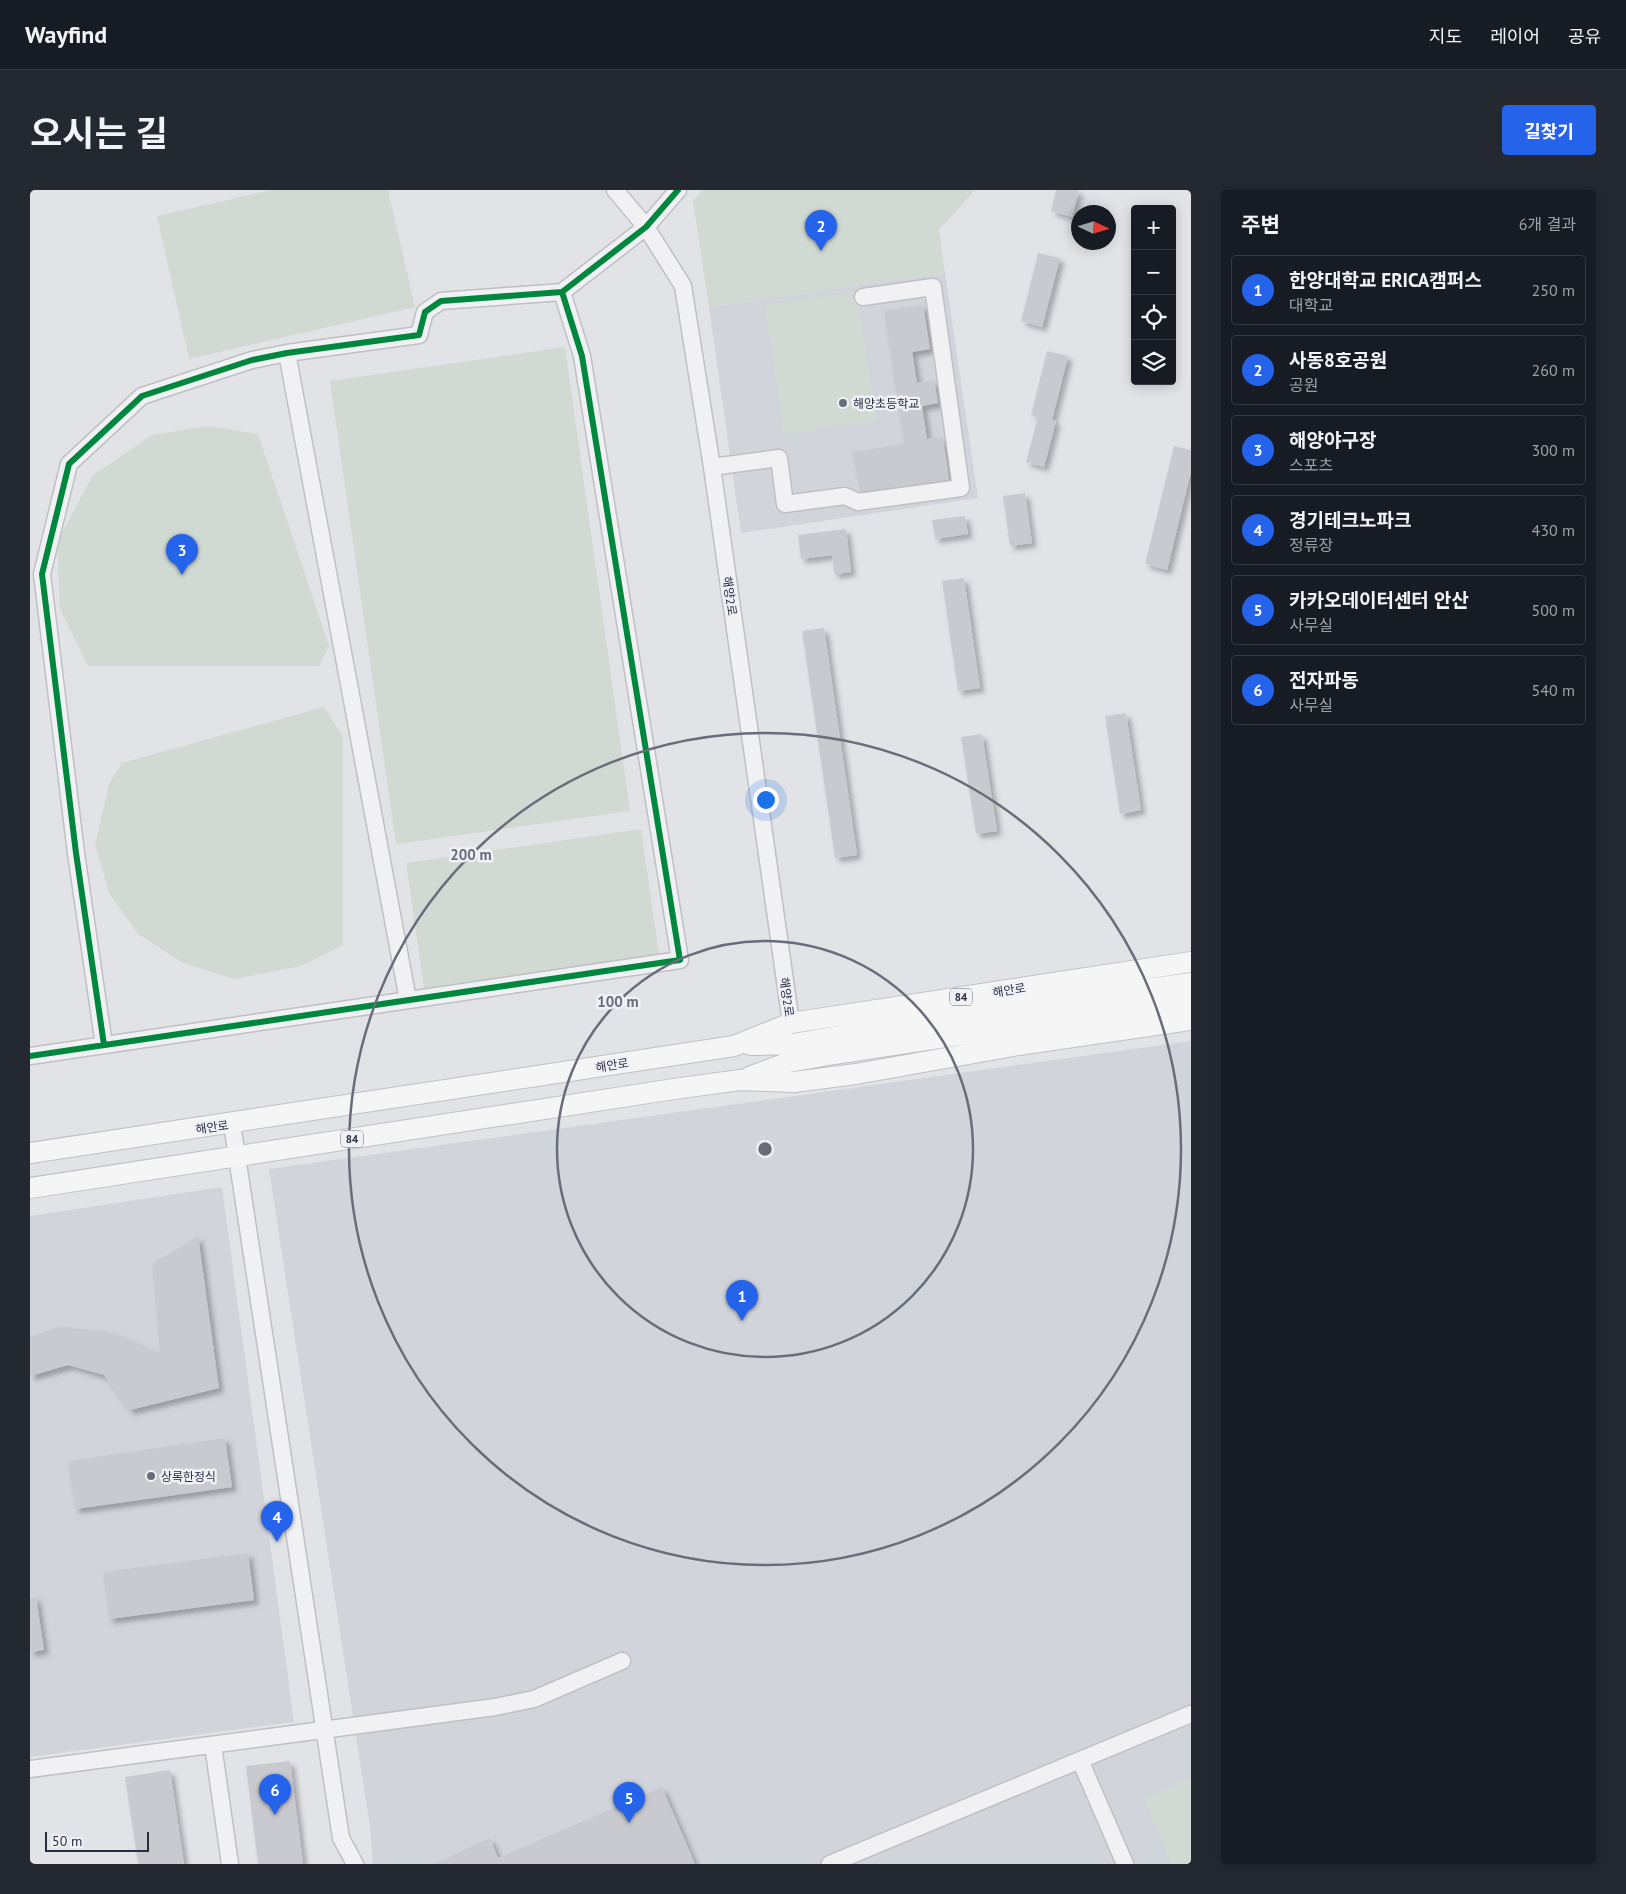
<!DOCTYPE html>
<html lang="ko">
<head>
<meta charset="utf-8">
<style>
  body { margin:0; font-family:"PT Sans","Noto Sans KR",sans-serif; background:#242831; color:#f1f3f6 }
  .controls { position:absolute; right:15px; top:15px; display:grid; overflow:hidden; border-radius:5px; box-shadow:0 2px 12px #0003 }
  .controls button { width:45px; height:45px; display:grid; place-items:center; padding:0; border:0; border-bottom:1px solid #363941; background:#171b24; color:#f1f3f6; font:25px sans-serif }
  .compass { position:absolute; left:1041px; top:15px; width:45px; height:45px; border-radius:50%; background:#171b24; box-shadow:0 2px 12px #0003; rotate:94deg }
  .scale { position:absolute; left:15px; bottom:12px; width:104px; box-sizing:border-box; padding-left:5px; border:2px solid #282d40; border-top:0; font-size:14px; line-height:18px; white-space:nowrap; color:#282d40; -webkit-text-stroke:4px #eff1f6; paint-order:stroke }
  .you { position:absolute; left:735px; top:609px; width:18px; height:18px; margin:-12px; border:4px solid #fff; border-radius:50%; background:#1a73e8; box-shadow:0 0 0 8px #1a73e833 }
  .badge { display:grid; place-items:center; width:32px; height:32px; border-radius:50%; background:#2563eb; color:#fff; font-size:16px; font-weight:700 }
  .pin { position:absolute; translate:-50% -41px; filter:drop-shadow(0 1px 2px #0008) }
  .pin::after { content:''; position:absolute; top:26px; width:18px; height:15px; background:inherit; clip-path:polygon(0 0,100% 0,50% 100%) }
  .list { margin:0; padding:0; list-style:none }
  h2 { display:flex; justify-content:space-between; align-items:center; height:65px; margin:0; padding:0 20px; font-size:21px }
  h2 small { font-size:16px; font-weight:400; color:#9ea1a6 }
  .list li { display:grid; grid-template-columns:32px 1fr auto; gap:15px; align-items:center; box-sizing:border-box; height:70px; margin:0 10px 10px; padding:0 10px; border:1px solid #363941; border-radius:5px }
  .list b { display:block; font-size:19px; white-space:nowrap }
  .list p { margin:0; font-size:16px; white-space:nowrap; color:#9ea1a6 }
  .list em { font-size:16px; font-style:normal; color:#9ea1a6 }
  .icon { flex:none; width:28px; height:28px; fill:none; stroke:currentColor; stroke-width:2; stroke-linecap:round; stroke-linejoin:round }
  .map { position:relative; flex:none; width:1161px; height:1674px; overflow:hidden; border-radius:5px }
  header { display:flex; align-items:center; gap:30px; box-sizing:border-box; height:70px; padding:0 25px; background:#171b24; border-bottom:1px solid #363941 }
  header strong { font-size:24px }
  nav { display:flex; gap:28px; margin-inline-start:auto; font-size:18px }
  .intro { display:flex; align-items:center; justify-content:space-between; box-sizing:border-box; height:120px; padding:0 30px }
  h1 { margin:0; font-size:35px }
  .button { padding:12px 22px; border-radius:5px; background:#2563eb; color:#fff; font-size:18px; font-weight:700 }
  main { display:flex; gap:30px; padding:0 30px }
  aside { flex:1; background:#171b24; border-radius:5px; box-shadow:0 2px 12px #0003 }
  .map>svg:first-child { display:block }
  .built { fill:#d2d4dc }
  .green { fill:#d0dad2 }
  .building { fill:#c9cacf; filter:url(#shadow) }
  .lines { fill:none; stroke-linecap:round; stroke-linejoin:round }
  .minor-casing { stroke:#bfc0c4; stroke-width:19 }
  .major-casing { stroke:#bec0c5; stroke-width:22 }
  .minor { stroke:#f1f1f3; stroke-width:16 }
  .major { stroke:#f5f5f6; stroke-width:20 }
  .cycleway-casing { stroke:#eff1f6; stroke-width:9 }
  .cycleway { stroke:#00873e; stroke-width:6 }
  .ring { fill:none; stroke:#696d7a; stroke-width:2.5 }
  .poi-dot { fill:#696d7a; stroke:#eff1f6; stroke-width:2 }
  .labels { text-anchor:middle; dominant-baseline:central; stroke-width:5; stroke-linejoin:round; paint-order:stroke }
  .shield { fill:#eff1f6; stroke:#646877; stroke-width:1 }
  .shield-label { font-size:11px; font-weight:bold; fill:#282d40 }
  .poi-label { font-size:12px; fill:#282d40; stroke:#eff1f6; text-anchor:start }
  .street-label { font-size:12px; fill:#282d40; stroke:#eff1f6 }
  .centre { fill:#696d7a; stroke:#eff1f6; stroke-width:2.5 }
  .ring-label { font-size:15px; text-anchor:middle; font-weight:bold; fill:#696d7a; stroke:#eff1f6; stroke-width:5; stroke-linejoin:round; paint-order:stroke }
</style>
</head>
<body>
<header>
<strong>Wayfind</strong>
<nav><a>지도</a><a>레이어</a><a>공유</a></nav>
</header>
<div class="intro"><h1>오시는 길</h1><a class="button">길찾기</a></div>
<main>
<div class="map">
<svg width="1161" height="1674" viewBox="0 0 1161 1674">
  <defs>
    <filter id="shadow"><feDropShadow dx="4.5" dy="4.5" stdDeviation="2.5" flood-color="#0004"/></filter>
  </defs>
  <rect width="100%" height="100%" fill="#e2e3e7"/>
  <path class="built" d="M915 83 948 308 711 343 679 117Z
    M1161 851V1674H343L340 1637 239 979Z
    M192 997 264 1532 0 1567V1026Z"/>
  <path class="green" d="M241 0H358L385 117 159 169 127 26Z
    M673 0H945L909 40 915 83 679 117 663 11Z
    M827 102 846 231 754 244 735 115Z
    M535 157 600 621 366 654 300 191Z
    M178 236 228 244 299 456 289 476H58L30 419 27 352 63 285 122 245Z
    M294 517 313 547V755L271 776 204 789 153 773 108 744 79 703 65 655 79 594 92 573Z
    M611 639 629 765 394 799 376 673Z
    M1161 1588V1674H1142L1114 1609Z"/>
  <path class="building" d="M1026 0H1049L1042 27 1021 21Z
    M1008 63 1030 68 1012 137 991 131Z
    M893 115 900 159 882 162 887 193 904 190 908 213 892 216 897 249 913 247 919 290 830 302 822 262 874 254 854 121Z
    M1017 161 1038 166 1022 230 1026 231 1014 277 996 272 1008 227 1001 225Z
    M1144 256 1161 260V281L1137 380 1115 374Z
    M995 303 1002 353 980 356 973 306Z
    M935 326 938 344 905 349 902 330Z
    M816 339 821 382 804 384 802 365 771 369 768 345Z
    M934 388 950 498 928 501 912 391Z
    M794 438 827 665 805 668 772 441Z
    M1096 523 1111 620 1090 624 1075 526Z
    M952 544 967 641 946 644 931 547Z
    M168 1046 189 1198 100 1220 74 1185 38 1175 0 1186V1147L28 1137 77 1141 130 1163 122 1074Z
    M195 1248 202 1297 45 1319 38 1271Z
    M218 1363 224 1410 79 1429 73 1382Z
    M6 1407 14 1460 0 1462V1408Z
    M260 1571 273 1674H228L216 1576Z
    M140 1580 154 1674H108L95 1587Z
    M632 1597 665 1674H403L460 1648 468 1668Z"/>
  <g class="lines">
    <defs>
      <path id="minor" d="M585 0 616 37 653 96 682 277 761 833
        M257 163 378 810
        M682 277 749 268 755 314 815 306 828 312 931 298 903 97 833 107
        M74 855 46 663 12 384 39 274 112 206 222 170 257 163 389 145 395 122 411 111 532 102 616 37 648 0
        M0 866 650 770 552 166 532 102
        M202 934 311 1648 325 1674
        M183 1555 200 1674
        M1050 1570 1095 1674
        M0 1579 465 1517 504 1509 592 1471
        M800 1674 1161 1524"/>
      <path id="major" d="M720 855 762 854 964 820 1161 793
        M719 887 759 872 804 864 1161 810
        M0 963 704 856 761 833 1161 772
        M0 998 644 899 710 890 764 892 826 884 988 855 1161 830"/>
    </defs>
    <use href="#minor" class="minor-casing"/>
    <use href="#major" class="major-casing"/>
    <use href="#minor" class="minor"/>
    <use href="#major" class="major"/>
    <defs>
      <path id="cycleway" d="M74 855 46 663 12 384 39 274 112 206 222 170 257 163 389 145 395 122 411 111 532 102 616 37 648 0
        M0 866 650 770 552 166 532 102"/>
    </defs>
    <use href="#cycleway" class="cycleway-casing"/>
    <use href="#cycleway" class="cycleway"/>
  </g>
  <g class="ring">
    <circle cx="735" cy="959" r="208"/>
    <circle cx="735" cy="959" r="416"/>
  </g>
  <g class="poi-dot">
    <circle cx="813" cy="213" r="5"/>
    <circle cx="121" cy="1286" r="5"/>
  </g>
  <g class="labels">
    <g class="shield">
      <rect x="920" y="798.5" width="22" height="17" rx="4"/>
      <rect x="311" y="940.5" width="22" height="17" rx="4"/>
    </g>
    <g class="shield-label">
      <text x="931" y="807">84</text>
      <text x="322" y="949">84</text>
    </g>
    <g class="poi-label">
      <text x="823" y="213">해양초등학교</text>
      <text x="131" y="1286">상록한정식</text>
    </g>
    <g class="street-label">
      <text transform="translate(700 406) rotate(82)">해양2로</text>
      <text transform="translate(979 800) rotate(-9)">해안로</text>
      <text transform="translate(757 807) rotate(82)">해양2로</text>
      <text transform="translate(582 875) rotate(-9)">해안로</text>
      <text transform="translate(182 937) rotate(-8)">해안로</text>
    </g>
  </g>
  <circle cx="735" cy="959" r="8" class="centre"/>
  <g class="ring-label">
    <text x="441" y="670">200 m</text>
    <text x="588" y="817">100 m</text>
  </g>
</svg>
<div class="controls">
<button>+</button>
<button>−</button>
<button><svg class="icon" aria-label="locate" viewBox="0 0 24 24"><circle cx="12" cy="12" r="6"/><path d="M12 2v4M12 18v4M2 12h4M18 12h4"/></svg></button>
<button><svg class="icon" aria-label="layers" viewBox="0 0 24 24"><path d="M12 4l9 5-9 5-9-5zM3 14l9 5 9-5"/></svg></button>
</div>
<svg class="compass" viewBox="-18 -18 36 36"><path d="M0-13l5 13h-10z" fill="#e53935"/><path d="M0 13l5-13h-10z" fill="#9ea1a6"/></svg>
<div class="scale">50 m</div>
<div class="you"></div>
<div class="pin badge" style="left:712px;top:1131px">1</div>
<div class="pin badge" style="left:791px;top:61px">2</div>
<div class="pin badge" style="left:152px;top:385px">3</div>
<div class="pin badge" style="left:247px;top:1352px">4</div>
<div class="pin badge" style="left:599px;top:1633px">5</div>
<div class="pin badge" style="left:245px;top:1625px">6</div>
</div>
<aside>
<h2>주변<small>6개 결과</small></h2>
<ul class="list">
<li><span class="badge">1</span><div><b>한양대학교 ERICA캠퍼스</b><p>대학교</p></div><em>250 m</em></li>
<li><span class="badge">2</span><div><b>사동8호공원</b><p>공원</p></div><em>260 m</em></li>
<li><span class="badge">3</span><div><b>해양야구장</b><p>스포츠</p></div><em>300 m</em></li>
<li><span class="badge">4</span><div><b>경기테크노파크</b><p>정류장</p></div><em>430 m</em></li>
<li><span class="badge">5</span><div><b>카카오데이터센터 안산</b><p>사무실</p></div><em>500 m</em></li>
<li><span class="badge">6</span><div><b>전자파동</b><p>사무실</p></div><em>540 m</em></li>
</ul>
</aside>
</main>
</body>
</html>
